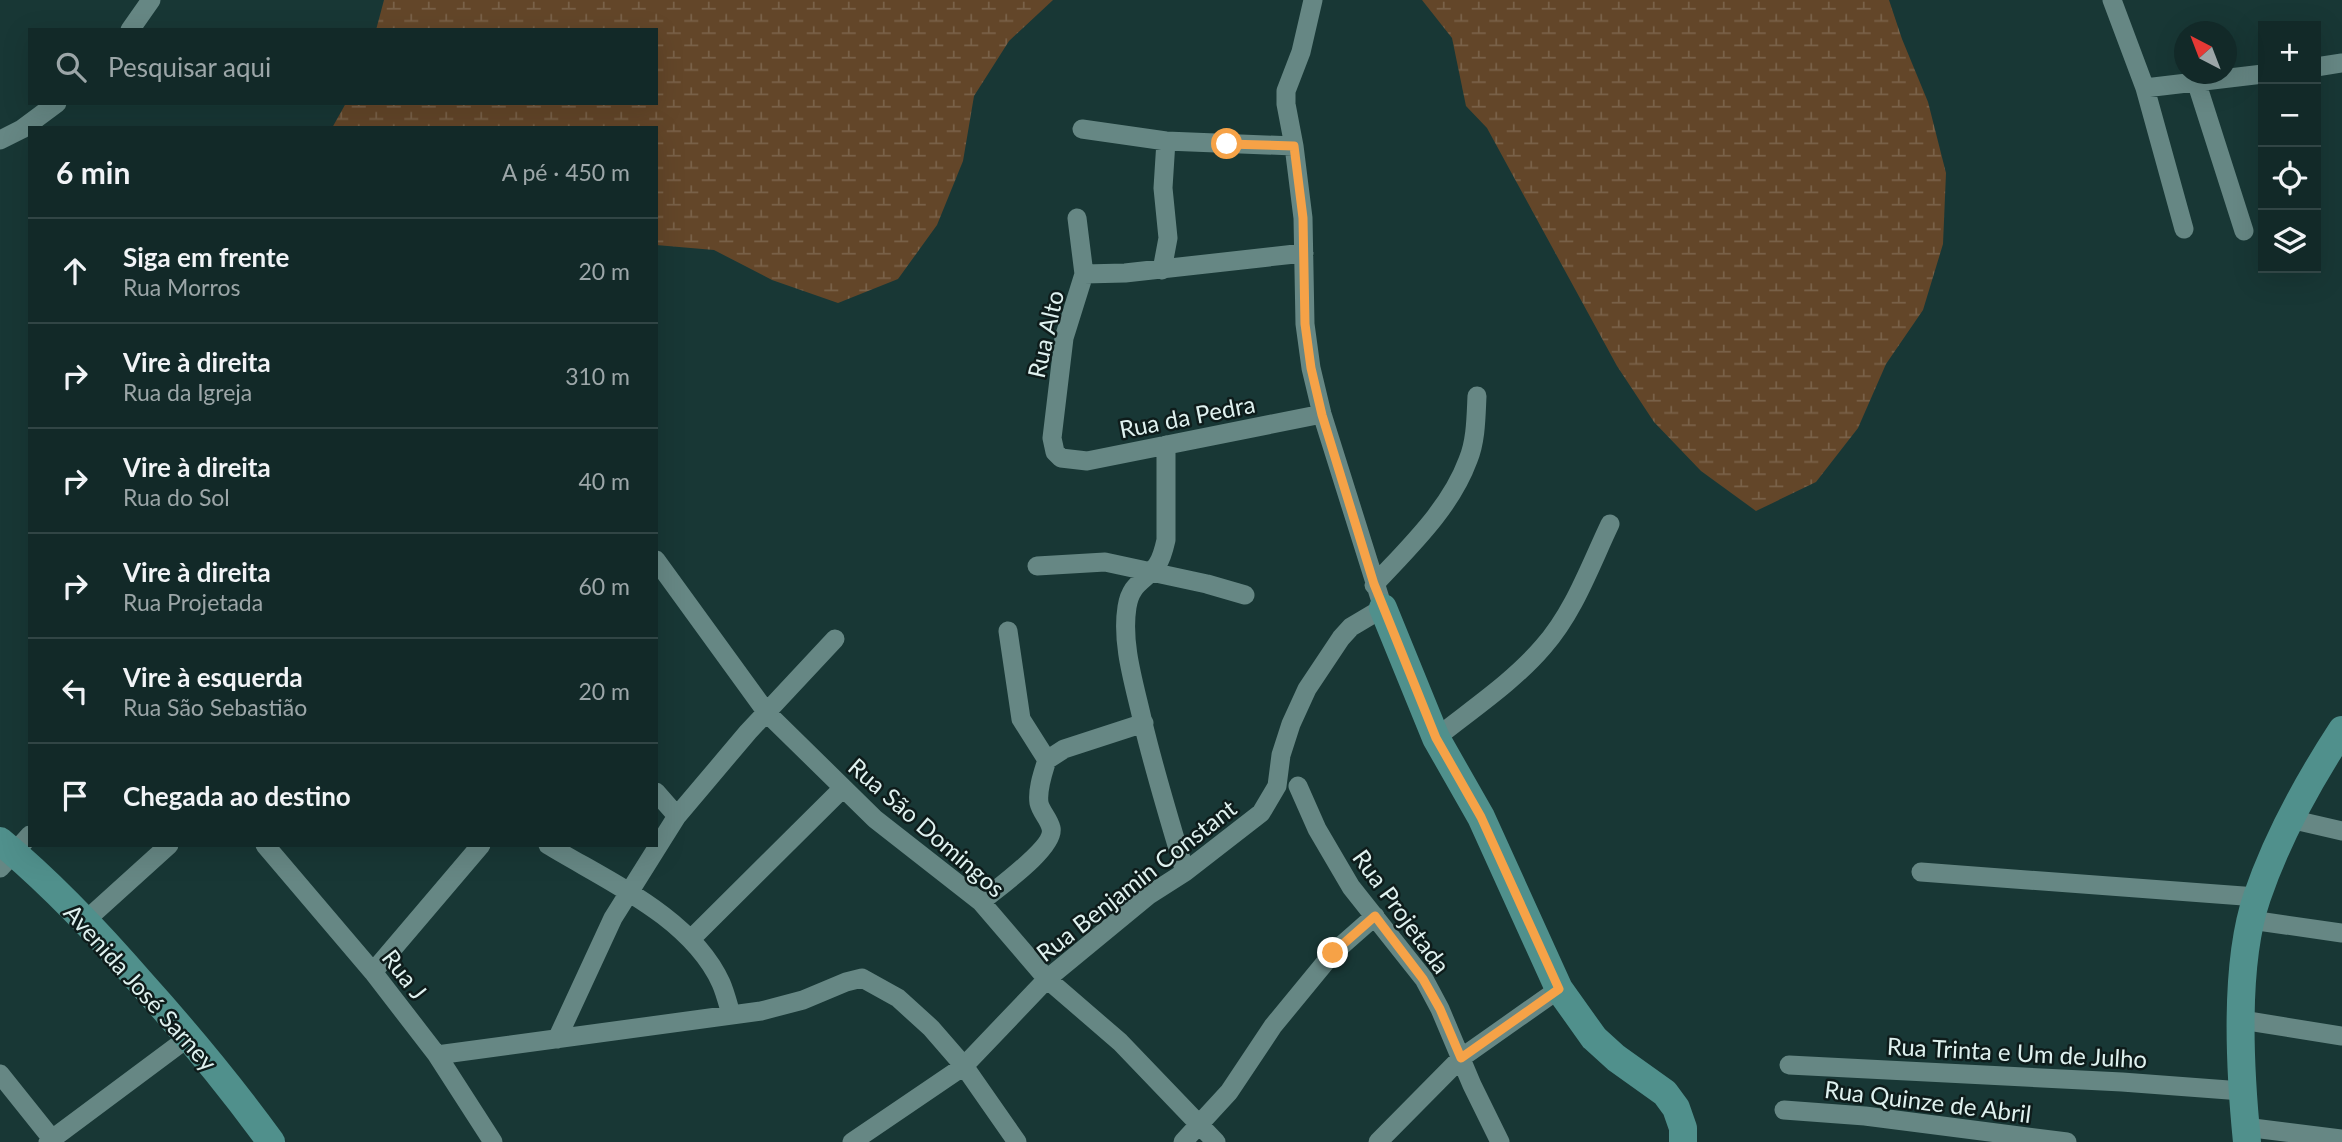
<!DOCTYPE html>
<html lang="pt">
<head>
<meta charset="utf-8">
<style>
  body { margin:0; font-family:Lato,sans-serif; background:#1b3130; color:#f1f3f6 }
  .controls { position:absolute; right:21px; top:21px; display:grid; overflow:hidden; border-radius:0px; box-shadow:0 7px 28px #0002 }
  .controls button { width:63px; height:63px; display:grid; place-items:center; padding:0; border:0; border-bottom:2px solid #314545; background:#122928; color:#f1f3f6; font:35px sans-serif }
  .compass { position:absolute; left:2174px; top:21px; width:63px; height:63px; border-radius:50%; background:#122928; box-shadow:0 7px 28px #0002; rotate:318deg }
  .stop { position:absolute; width:21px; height:21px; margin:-16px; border:5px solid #f6a247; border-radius:50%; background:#fff }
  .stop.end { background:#f6a247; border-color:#fff; box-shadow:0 2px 7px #0008 }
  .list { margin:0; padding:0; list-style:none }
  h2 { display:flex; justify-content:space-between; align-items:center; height:91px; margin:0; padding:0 28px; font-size:30px }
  h2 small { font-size:23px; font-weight:400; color:#9ca6a8 }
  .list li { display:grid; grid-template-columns:46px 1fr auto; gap:21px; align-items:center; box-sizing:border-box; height:105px; padding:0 28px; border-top:2px solid #314545 }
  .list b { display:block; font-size:26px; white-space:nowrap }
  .list p { margin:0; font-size:23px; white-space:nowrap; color:#9ca6a8 }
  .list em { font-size:23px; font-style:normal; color:#9ca6a8 }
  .icon { flex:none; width:38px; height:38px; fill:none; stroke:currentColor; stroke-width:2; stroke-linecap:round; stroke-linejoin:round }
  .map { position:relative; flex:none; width:2342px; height:1142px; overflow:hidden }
  .search { position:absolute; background:#122928; box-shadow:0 7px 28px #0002; left:28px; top:28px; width:630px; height:77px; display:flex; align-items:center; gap:18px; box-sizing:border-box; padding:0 24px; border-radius:0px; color:#9ca6a8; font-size:26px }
  .panel { position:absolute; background:#122928; box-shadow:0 7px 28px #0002; left:28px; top:126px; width:630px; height:721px; border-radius:0px }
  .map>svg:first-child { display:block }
  .wetland { fill:url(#wetland-marsh) }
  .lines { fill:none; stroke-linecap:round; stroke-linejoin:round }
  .street { stroke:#668784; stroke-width:19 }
  .secondary { stroke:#50908c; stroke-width:28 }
  .route { stroke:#f6a247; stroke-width:9 }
  .labels { text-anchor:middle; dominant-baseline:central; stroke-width:5; stroke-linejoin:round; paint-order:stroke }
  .street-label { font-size:24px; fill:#dff1ef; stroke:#0e1c1b }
</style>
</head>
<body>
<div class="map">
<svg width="2342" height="1142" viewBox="0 0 2342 1142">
  <defs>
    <pattern id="wetland-marsh" width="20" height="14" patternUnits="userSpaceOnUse" patternTransform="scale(1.75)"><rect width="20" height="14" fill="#634629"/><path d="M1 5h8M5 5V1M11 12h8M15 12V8" fill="none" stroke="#796148"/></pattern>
  </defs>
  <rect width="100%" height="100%" fill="#183735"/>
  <path class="wetland" d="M384 0H1053L1009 41 974 96 963 161 937 225 898 279 838 303 772 280 714 250 656 245V128H332L346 103H656V30H376Z
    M1422 0H1889L1902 39 1928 102 1946 173 1943 244 1923 310 1886 364 1858 428 1816 482 1756 511 1701 471 1654 422 1617 366 1487 128 1466 106 1452 38Z"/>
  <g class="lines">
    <path class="street" d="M2112 0 2145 88 2184 229
      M130 30 151 0
      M2316 67 2342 63
      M2196 81 2244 231
      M2145 88 2263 74
      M1082 129 1166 141 1294 146
      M0 140 22 129 57 103
      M1077 218 1084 274 1064 338 1052 438 1055 452 1061 458 1087 461 1322 414
      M1162 270 1168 238 1163 188 1166 141
      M1084 274 1125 273 1304 253
      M1166 445V540C1164 549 1162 558 1157 565 1145 582 1131 582 1127 607 1121 645 1135 686 1143 723 1155 773 1170 822 1185 872
      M656 560 767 713 875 819 981 902 1047 979 1120 1042 1216 1142
      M1037 566 1105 562 1207 584 1245 595
      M1374 585C1409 547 1450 509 1468 460 1476 441 1476 417 1477 396
      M1008 631 1021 719 1047 760
      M1436 738C1472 709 1513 682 1543 647 1574 612 1590 566 1610 524
      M1047 760 1064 749 1144 723
      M1298 786 1317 829 1351 887 1424 979 1440 1009 1472 1085 1500 1142
      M656 792 677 816
      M2290 819 2342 831
      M265 845 373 972 437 1055 493 1142
      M548 845C607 881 691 917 721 983 725 992 728 1004 731 1014
      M0 868 30 835
      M1921 872 2257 897
      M981 902C996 889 1056 847 1051 828 1049 819 1041 812 1039 803 1037 789 1043 773 1047 760
      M2251 920 2342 933
      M85 921 169 845
      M691 939 842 789
      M373 972 481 845
      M2242 1020 2342 1036
      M557 1039 613 918 677 816 748 732 835 639
      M437 1055 761 1011 803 1000 846 982 862 978 898 998 931 1028 964 1066 1017 1142
      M1789 1065 2122 1082 2242 1091
      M0 1074 52 1139
      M1784 1110 1865 1116 2067 1142
      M2245 1127 2342 1139
      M48 1142 189 1037
      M852 1142 964 1066 1047 979 1149 895 1185 872 1261 813 1277 786 1281 755 1291 724 1307 689 1341 638 1351 627 1383 608 1322 414 1311 368 1305 324 1303 218 1294 146 1286 104V91L1301 52 1313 0
      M1183 1142 1229 1092 1273 1026 1333 953 1375 916
      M1378 1142 1461 1058 1559 989"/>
    <path class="secondary" d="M1383 608 1436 738 1481 817 1559 989 1594 1038 1616 1058 1665 1093 1676 1108 1683 1128V1142
      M0 841C52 884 99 934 143 985 188 1035 231 1087 271 1142
      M2247 1142C2240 1072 2234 964 2257 897 2277 838 2308 782 2342 730"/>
  </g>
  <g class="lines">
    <path class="route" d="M1227 144 1294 146 1303 218 1305 324 1311 368 1322 415 1374 584 1436 738 1481 817 1559 989 1461 1058 1440 1009 1423 979 1375 916 1333 953"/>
  </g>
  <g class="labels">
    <g class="street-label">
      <text transform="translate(1045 334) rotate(-77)">Rua Alto</text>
      <text transform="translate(1187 416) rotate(-11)">Rua da Pedra</text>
      <text transform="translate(927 827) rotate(41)">Rua São Domingos</text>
      <text transform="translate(1136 880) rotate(-38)">Rua Benjamin Constant</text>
      <text transform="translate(1402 911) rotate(54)">Rua Projetada</text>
      <text transform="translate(405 974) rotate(52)">Rua J</text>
      <text transform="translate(141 987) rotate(48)">Avenida José Sarney</text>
      <text transform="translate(2017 1052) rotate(3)">Rua Trinta e Um de Julho</text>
      <text transform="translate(1928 1101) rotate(7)">Rua Quinze de Abril</text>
    </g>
  </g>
</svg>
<div class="controls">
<button>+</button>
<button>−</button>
<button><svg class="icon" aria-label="locate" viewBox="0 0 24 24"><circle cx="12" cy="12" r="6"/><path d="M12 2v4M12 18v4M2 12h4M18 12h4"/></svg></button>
<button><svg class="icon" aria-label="layers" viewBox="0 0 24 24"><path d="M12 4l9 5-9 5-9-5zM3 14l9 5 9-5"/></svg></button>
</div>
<svg class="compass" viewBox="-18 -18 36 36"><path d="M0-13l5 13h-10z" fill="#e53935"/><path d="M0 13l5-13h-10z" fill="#9ca6a8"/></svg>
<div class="stop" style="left:1227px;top:144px"></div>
<div class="stop end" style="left:1333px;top:953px"></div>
<div class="search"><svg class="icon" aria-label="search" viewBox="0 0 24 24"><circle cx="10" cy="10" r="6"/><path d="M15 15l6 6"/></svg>Pesquisar aqui</div>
<section class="panel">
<h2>6 min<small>A pé · 450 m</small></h2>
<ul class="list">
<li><svg class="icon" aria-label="ahead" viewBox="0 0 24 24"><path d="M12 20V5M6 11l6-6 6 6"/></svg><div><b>Siga em frente</b><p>Rua Morros</p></div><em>20 m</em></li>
<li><svg class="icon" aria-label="right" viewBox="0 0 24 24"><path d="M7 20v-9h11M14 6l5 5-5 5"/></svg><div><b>Vire à direita</b><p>Rua da Igreja</p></div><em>310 m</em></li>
<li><svg class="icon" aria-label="right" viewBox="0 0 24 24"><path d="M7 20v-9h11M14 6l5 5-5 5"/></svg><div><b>Vire à direita</b><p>Rua do Sol</p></div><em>40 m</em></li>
<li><svg class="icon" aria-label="right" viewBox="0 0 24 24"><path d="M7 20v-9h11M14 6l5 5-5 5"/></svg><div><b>Vire à direita</b><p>Rua Projetada</p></div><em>60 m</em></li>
<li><svg class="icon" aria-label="left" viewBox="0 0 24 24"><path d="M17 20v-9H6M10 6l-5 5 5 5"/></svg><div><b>Vire à esquerda</b><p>Rua São Sebastião</p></div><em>20 m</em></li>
<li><svg class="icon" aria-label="arrive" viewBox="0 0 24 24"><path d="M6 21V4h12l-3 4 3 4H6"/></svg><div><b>Chegada ao destino</b></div></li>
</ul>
</section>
</div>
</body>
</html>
